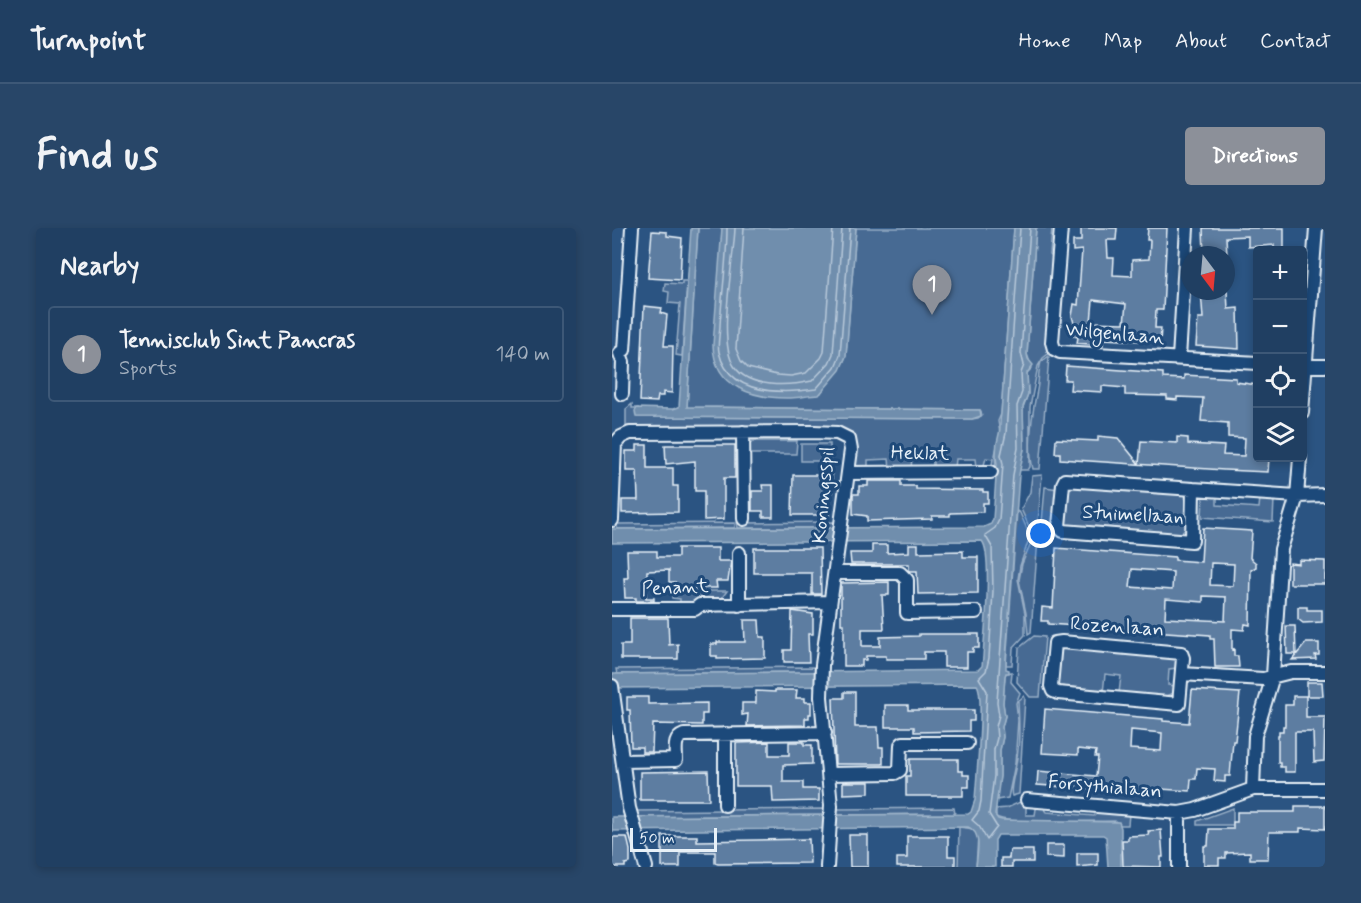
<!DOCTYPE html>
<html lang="en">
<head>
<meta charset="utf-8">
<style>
  body { margin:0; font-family:Mynerve,sans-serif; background:#284668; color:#f1f3f6 }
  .controls { position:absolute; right:18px; top:18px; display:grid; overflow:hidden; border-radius:6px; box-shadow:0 3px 9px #0003 }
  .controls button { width:54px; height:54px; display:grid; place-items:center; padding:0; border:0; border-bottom:2px solid #3d5877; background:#203f62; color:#f1f3f6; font:30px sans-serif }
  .compass { position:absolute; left:569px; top:18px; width:54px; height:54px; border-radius:50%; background:#203f62; box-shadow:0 3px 9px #0003; rotate:164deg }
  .scale { position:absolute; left:18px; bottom:15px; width:87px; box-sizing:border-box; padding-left:6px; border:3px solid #e8f1f8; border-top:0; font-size:16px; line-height:21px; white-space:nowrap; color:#e8f1f8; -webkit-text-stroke:4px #1f4a7a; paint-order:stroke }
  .you { position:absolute; left:429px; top:306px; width:21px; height:21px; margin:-15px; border:4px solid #fff; border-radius:50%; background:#1a73e8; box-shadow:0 0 0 9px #1a73e833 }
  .badge { display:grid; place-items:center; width:39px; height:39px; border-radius:50%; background:#8c9099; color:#fff; font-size:20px; font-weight:700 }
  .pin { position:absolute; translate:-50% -50px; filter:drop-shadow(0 2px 3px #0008) }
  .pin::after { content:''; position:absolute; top:32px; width:21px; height:18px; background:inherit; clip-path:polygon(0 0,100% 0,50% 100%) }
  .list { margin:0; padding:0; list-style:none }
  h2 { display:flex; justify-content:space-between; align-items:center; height:78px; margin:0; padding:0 24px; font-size:26px }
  h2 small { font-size:20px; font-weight:400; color:#a2afbe }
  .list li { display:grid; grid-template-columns:39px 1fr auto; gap:18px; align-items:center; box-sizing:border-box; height:96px; margin:0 12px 12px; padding:0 12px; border:2px solid #3d5877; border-radius:6px }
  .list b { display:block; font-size:22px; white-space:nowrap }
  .list p { margin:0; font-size:20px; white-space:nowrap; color:#a2afbe }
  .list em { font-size:20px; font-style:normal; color:#a2afbe }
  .icon { flex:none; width:33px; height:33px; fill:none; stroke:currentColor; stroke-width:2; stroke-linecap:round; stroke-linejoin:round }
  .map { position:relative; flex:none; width:713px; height:639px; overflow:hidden; border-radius:6px }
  header { display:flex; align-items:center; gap:36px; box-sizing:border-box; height:84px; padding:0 30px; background:#203f62; border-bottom:2px solid #3d5877 }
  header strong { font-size:28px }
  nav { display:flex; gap:33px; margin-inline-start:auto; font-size:21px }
  .intro { display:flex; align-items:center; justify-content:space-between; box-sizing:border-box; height:144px; padding:0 36px }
  h1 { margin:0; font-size:42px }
  .button { padding:15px 27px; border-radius:6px; background:#8c9099; color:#fff; font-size:21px; font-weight:700 }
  main { display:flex; gap:36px; padding:0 36px }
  aside { flex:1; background:#203f62; border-radius:6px; box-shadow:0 3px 9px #0003 }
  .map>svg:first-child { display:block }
  .green { fill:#476b93; stroke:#98aec6; stroke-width:1.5 }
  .water { fill:#708ead; stroke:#a0b6cb; stroke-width:1.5 }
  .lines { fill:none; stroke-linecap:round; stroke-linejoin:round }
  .shore { stroke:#b8c9da; stroke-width:1.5 }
  .building { fill:#5d7da1; stroke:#e8f1f8; stroke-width:1.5; fill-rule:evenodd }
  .street-casing { stroke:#e8f1f8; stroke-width:16 }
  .street { stroke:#1f4a7a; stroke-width:12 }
  .labels { text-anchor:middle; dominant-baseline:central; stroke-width:6; stroke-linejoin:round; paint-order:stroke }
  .street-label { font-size:20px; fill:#e8f1f8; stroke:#1f4a7a }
</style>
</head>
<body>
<header>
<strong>Turnpoint</strong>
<nav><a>Home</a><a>Map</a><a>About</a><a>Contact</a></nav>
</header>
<div class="intro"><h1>Find us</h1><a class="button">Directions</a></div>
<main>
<aside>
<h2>Nearby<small></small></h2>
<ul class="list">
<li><span class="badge">1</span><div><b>Tennisclub Sint Pancras</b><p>Sports</p></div><em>140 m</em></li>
</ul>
</aside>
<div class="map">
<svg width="713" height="639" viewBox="0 0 713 639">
  <rect width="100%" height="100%" fill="#2b5482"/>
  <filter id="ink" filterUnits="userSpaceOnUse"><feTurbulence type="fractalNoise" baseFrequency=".0167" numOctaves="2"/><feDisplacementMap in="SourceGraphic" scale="12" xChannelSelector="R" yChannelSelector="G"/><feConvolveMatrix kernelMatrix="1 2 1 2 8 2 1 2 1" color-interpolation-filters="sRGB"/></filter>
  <g filter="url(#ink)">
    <path class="green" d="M86 0H110L104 132 114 150 197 167 209 165C216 151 229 144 234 128L244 0H402L389 186 386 193 388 205 383 227 384 242H379L381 231 374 230 372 237 365 239 364 231H344L343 240H321V231H300L299 240H278L277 231 256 232V241H246L242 237V212L25 201V198H14V181L20 176V180H27H25V189L360 191 366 190 370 187 368 182 75 179Z
      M424 0H440L438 27 443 32 436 126 431 130 426 138 418 179V239L416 242H407L412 221 411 179 416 166 415 145 420 140 415 126Z
      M70 53H75L70 128 64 127 68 76 56 75 57 64 52 63 53 55 70 56Z
      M437 128 428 241H421C415 218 420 186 425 162 427 153 426 143 429 134Z
      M140 213H185L184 226H137V217Z
      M189 216H218V233H189Z
      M430 247 425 306 424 307 419 303 409 281 418 264 420 248Z
      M461 258 573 267 577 274H573L572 291H574V301L565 308 456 299 452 294 455 261Z
      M433 259 446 261 442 308 429 307Z
      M593 267 605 268V277L647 280 648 270 662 271 661 294 590 289 591 269Z
      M405 283 408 285 418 308 408 338 406 351 413 385V407L401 420 400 437H394Z
      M222 294 221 300H126L125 295Z
      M123 295V300H115L5 301V296Z
      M423 309 426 310 419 404 416 406 414 385 407 352 410 336 420 312Z
      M60 363H115L109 371 83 373 68 377V371L60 370Z
      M422 408 433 409 428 469H418L405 454 407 420Z
      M455 419 565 431V440L557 441 556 457 564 458 562 465 552 469 507 465 509 448 493 446 491 465 454 462 446 458 444 453 448 422Z
      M203 439 202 444 5 446 4 441Z
      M400 444 399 454 408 465 404 475 406 492 403 536 396 570 384 572 388 548V522L391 509 390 499 393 488 391 475 393 448 394 445Z
      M412 468 413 470 407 566 400 568C397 562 403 545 404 536 408 515 407 494 406 473Z
      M408 574 414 578V587H423L424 581 427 579H431L435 584 482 588 487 583 517 586 516 597H509L503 593C481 593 399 597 384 589V581L395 580Z
      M621 580V597H585V593Z
      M212 581 211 587 26 589 24 583Z
      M225 581 342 580 343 586 225 587Z
      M347 599 362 601 366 608 364 639H346Z"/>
    <path class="water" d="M79 0H86L75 179 368 182 369 188 360 191 24 189 23 183 25 180 61 181 67 179Z
      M110 0H244L234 128 228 142 207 167C197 167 188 170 179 170 143 171 102 160 101 117Z
      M402 0H424L415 126 416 131 421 137 415 145 416 166 411 179 412 221 407 247 394 430V441L397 442V445H394L393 448 391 475 393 488 390 499 391 509 388 522V548L383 587 386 591 390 592 507 594 509 600V639H496L494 609 491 607H386L383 612V639H364C365 626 371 605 356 599L0 603V589L356 586 359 584 363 572C364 554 373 467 365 457L0 460V446L366 442 370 438 371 429C372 409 381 326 370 313L0 315V301L372 299 379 296 381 291 385 236C383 225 384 216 387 206 389 199 387 193 389 186Z"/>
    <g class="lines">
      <path class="shore" d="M115 0C115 32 110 64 108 97 108 105 105 116 107 124 117 168 169 166 204 161L223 139 228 127 238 0
        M123 0C122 32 105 113 122 138 137 161 177 158 200 153L217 135 221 126 230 0
        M132 0 124 121 129 133 136 140 165 147 179 148 194 145 209 130 212 124 221 0
        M408 0 394 205 389 227 391 236 387 292 383 300 373 307 380 319 381 363 377 430 374 443 367 450 375 463 369 573 367 583 360 592 367 598 375 612 385 599 377 586 382 548V521L385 510 384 499 387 487 385 474 401 247 406 220 405 178 410 164 409 145 412 137 409 125 418 0"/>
    </g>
    <path class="building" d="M469 0H505L504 12H495L496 30H502L501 47 520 48V32L537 31 538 12H535L536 0H555L551 82H544L543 100H549L548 114 491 111V117L465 115 466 109 461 108 462 95 460 88 462 76 466 77 470 22 461 23V13H469ZM481 72 514 76 512 95 479 94Z
      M591 0H672V22H662V17L636 19V8L614 9 615 27H592Z
      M40 3 55 4V8L70 10 68 52 36 50Z
      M589 63H615L616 81 626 80 627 121 584 118 586 90H591Z
      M32 78 50 80 49 85 55 87 52 118H61L60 165 51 164V168H46L45 174 28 173Z
      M454 138 551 145V150L572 151V147L624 150V154L645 157V230H657L656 244 612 242 448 231V225H443L444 211 486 213V208L506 210 527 236 529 213 565 215V209L576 210V216L612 218 611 227 632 228 633 210 616 209V195L589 193 591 170 565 169V172L555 171V168L513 167V160L490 158V164L458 162 459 152H453Z
      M25 217H35V240H61V258H66V284L10 285V272H26L25 243H14V223H25Z
      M53 217H123V250H112V291L92 292V263H83V233L54 236Z
      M181 247H220V264H216L217 287H180Z
      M256 253H289V258H304V261L371 262V264H376V275H371V284L338 285V288H320V291L255 293V288L241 286V266H247V258H256Z
      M150 257H161V289H151V283H140V263H151Z
      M591 300 640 303 638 330 644 335V339L639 342 638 397 633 396 632 402 620 401V422L622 421V428H626L627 439H603L602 411H598V407L436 396V393H429L430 379 441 380 444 320 563 329V332L589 334ZM599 335 622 336 621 358 598 357ZM520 341 561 344 560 362 518 359ZM591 368 614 369 613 393 553 390 554 371 591 374Z
      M297 316H306V324L351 323V329H366V365L306 366 305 343H297V336H239L238 325H260V317H275V325L297 324Z
      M66 320H106V333H119L116 353H104L105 360H63V354H57V342L35 343 34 370H42V373H24V370H13L12 350H16L15 323H45V329H66Z
      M142 320H208L209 366H200V345H142Z
      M687 332 713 333V356H678V335L687 336Z
      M277 354V367H270L272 401H250V418H268V409L307 408V406H367V420H361V424H355V439H332V424H312V431H274V428H254V432H250V438H232V396H229V355Z
      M686 379H695V382H710V394L691 395 686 391Z
      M180 383 201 386V406H196L197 434H172V422H179Z
      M18 390H56L57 417 66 416V431H9V417H18Z
      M132 392H147L148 409H153V430L105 431V428H99V416H105V414H133Z
      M674 398H683L684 426H675Z
      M694 415H707V427H703L704 431 680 432Z
      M695 454H710L711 468H695Z
      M163 462H185L184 470H193V474H199V486H197V490H193V497L135 498 136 486 130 487V475H144V463L163 464Z
      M580 462 628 465 623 513H621L618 548H613V554L602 553 603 541 585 540 584 551H579L578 563 549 561V566L425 557 426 543 484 548 486 529H483L484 523 466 521V527L430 525 433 481 551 491V493L577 495ZM519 502 550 505 549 523 518 521Z
      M232 464H243V499H266L267 519H271V536H223L221 470H232Z
      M681 468H694V489H713L712 533 702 534 701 504H683V544H673V539H668V534H666V508H667V503H671V498H673V477H681Z
      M15 469H36V476L95 475V486H90V497L41 496 40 524H30V519H19L18 482H15Z
      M273 477H296V482H362V493H357V503L302 504V499H273Z
      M157 514V527H177V514H192V517H200V536L171 537V554H191V561H207V573L161 574 160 558H124V515Z
      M298 531H346V543H351V547H357V559H351V568H294V548H298Z
      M96 543 97 572H28V544Z
      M231 554H257V565L231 566Z
      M683 578H713V601L688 600V604H657L656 631H638V624L614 625V630H607V637H592V618H596L597 601H621V594H625V584H683Z
      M549 602 551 629H549V639L511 638 510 612H516V608L537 607 536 603Z
      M237 607H256V639H238Z
      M50 608H85V613L197 611 198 635 106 636 103 635V624H68V639H50Z
      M295 608H336V628H343V639H285V630H295Z
      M1 609H15L18 622V635L13 636V639H0Z
      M434 617H452V630L434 629Z
      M398 622H421V634H400V639H389V630H397Z
      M465 625H486V637L465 639Z"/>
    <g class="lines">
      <defs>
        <path id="street" d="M449 0 440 114 442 121 448 124 646 135
          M567 130 575 0
          M690 138H713
          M10 166 11 134 8 125 12 122 20 0
          M690 185 704 0
          M131 204 132 291
          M236 245 379 244
          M453 252 581 261 580 313 451 303 447 298 451 256Z
          M581 261 685 268 713 267
          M0 292 3 216 9 209 18 205 202 204 225 205 237 211 239 222 210 437 209 469 219 578 215 639
          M127 325V377
          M223 345H288L295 352V385L364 384
          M0 381H83L88 377 217 374
          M450 414 569 425 571 430 567 476 446 465 441 463 439 458 443 415Z
          M570 446 651 451 679 444H713
          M0 458 17 580 34 639
          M113 506V577
          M11 533 64 532C64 521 61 511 72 507L213 505
          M216 546 283 545 288 542 289 517 291 515H355
          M641 561H713
          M415 572 567 585
          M567 639V585L583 582 641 561 643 508 661 448 669 321 685 268 688 230"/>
      </defs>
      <use href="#street" class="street-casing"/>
      <use href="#street" class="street"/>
    </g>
  </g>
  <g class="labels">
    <g class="street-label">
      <text transform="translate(503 106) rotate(5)">Wilgenlaan</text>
      <text x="308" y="225">Heklat</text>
      <text transform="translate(212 267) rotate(-85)">Koningsspil</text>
      <text transform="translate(521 287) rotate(3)">Stuimellaan</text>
      <text transform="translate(63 360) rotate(-3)">Penant</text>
      <text transform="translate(505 399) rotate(4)">Rozenlaan</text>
      <text transform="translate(493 559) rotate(5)">Forsythialaan</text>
    </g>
  </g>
</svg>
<div class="controls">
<button>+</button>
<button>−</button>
<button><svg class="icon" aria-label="locate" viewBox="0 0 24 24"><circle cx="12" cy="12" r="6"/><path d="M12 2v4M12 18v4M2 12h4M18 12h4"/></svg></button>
<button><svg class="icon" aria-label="layers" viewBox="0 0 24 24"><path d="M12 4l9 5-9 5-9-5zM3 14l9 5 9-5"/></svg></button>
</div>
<svg class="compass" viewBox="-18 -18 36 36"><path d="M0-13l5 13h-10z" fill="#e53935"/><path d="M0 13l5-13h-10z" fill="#a2afbe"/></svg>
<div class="scale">50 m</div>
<div class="you"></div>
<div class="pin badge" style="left:320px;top:87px">1</div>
</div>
</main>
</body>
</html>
